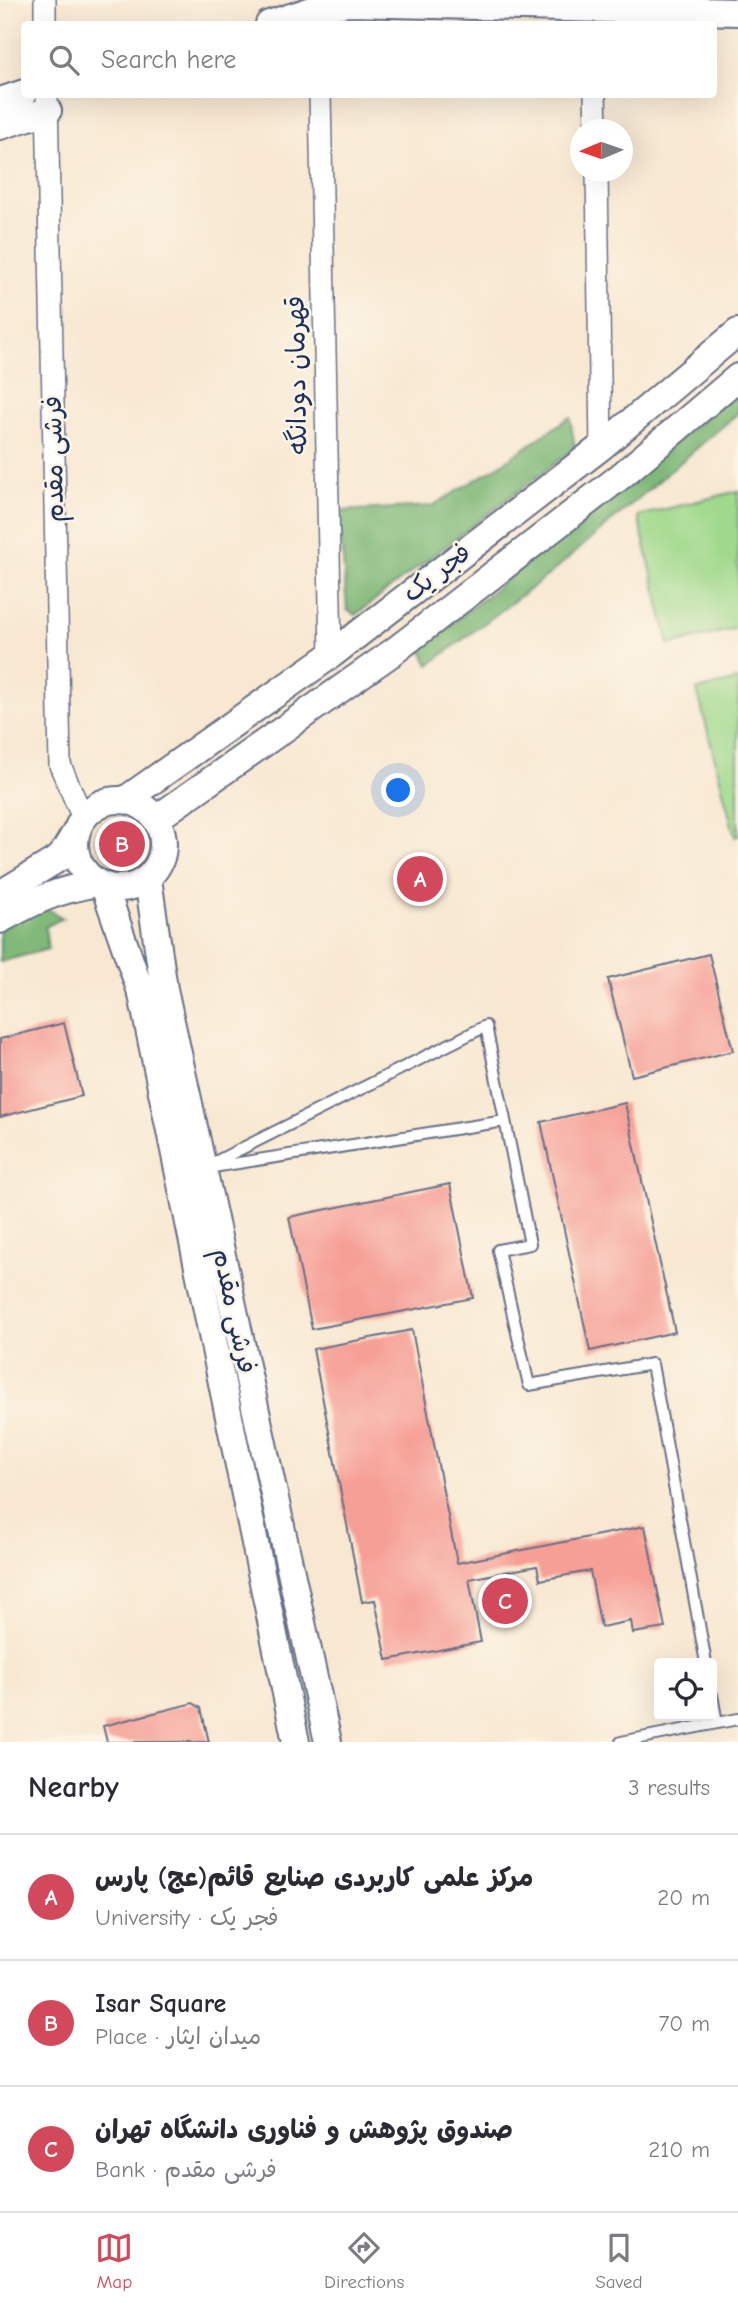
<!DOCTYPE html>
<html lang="en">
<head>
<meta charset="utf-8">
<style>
  body { margin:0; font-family:"Comic Neue","Playpen Sans Arabic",sans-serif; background:#f2f2f3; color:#2b2b33 }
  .controls { position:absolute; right:21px; bottom:21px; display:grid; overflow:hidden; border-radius:7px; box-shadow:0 7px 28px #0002 }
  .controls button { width:63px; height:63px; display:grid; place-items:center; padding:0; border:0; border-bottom:2px solid #e1e1e2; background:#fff; color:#2b2b33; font:35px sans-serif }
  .compass { position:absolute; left:570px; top:119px; width:63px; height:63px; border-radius:50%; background:#fff; box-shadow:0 7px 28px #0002; rotate:268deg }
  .you { position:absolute; left:399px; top:791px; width:24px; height:24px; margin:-18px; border:5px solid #fff; border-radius:50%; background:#1a73e8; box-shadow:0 0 0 10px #1a73e833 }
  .badge { display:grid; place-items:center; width:46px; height:46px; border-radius:50%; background:#d1495b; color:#fff; font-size:23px; font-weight:700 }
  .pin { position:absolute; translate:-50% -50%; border:4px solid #fff; box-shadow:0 2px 7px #0006 }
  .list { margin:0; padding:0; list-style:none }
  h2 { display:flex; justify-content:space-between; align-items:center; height:91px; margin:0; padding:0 28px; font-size:30px }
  h2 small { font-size:23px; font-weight:400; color:#7c7c81 }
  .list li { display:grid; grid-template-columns:46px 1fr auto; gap:21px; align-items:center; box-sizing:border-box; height:126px; padding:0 28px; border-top:2px solid #e1e1e2 }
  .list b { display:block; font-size:26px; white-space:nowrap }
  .list p { margin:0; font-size:23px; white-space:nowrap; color:#7c7c81 }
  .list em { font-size:23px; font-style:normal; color:#7c7c81 }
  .icon { flex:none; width:38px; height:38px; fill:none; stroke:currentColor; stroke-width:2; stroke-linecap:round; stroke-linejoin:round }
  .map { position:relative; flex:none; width:738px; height:1742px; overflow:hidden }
  .search { position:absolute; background:#fff; box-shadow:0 7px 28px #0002; left:21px; right:21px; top:21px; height:77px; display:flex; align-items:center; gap:18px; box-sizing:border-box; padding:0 24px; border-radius:7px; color:#7c7c81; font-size:26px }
  .sheet { height:469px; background:#fff }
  nav { display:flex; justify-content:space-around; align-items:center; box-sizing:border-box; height:98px; border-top:2px solid #e1e1e2; background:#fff; font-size:19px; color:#7c7c81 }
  nav a { display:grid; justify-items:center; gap:4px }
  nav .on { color:#d1495b }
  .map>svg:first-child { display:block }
  .green { fill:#a0d98c; stroke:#5e8475; stroke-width:2 }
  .forest { fill:#80b978; stroke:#4e746b; stroke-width:2 }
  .building { fill:#f69f95 }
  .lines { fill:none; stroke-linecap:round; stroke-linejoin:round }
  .service-casing { stroke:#687087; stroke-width:14 }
  .minor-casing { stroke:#687087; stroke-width:24 }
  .tertiary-casing { stroke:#687087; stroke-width:30 }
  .service { stroke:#fff; stroke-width:10 }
  .minor { stroke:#fff; stroke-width:21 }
  .tertiary { stroke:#fff; stroke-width:26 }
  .labels { text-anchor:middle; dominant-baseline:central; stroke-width:5; stroke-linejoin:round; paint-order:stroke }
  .street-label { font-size:26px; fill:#1b2f5e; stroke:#fcf5e5 }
</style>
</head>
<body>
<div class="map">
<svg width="738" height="1742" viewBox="0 0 738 1742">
  <rect width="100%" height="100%" fill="#fcf5e5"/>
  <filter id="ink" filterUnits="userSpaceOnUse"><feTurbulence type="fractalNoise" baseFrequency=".0143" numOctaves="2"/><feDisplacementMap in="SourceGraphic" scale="14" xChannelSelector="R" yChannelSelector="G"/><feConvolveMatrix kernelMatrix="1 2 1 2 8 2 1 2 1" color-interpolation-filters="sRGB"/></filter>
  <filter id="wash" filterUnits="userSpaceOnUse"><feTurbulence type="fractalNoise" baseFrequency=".00686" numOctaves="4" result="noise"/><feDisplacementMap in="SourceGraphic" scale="28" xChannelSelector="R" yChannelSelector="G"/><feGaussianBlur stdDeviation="1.57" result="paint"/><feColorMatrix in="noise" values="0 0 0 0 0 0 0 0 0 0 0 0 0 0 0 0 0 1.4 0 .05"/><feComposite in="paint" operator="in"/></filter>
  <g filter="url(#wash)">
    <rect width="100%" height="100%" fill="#f8e8d2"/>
    <path class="green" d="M738 491V628L669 645 638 516Z
      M738 680V836L735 837 697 690Z"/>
    <path class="forest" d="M738 391V413L551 573 429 665 421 649Z
      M570 417 575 448 355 615 347 610 339 511 432 506 500 465Z
      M44 907 63 918 45 927 48 949 0 962V929Z"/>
    <g id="blocks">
      <path class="building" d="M709 954 733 1051 632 1076 608 979Z
        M64 1023 82 1096 0 1117V1039Z
        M625 1103 675 1332 590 1351 541 1122Z
        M450 1184 473 1298 312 1329 289 1217Z
        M412 1330 457 1563 645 1526 665 1628 633 1633 631 1621 601 1627 590 1571 540 1580 537 1566 469 1579 481 1642 387 1660 375 1600 362 1602 313 1349Z
        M193 1703 201 1708 209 1742H107L103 1726Z"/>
    </g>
  </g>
  <g filter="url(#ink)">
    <use href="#blocks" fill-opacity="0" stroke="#687087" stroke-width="2"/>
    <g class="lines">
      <defs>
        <path id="service" d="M213 1167 505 1121
          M203 1168 486 1026 530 1244 498 1250 529 1385 652 1364 706 1663
          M712 1695 717 1723
          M621 1742 738 1719"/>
        <path id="minor" d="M45 0V24
          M47 94 60 765 83 818
          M320 94 331 655
          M595 94 596 130
          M597 172 601 447"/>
        <path id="tertiary" d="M269 24 318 8 348 3 738 12
          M0 101 24 93
          M0 126 48 111
          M75 844a44 44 0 1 1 88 0a44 44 0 1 1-88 0Z
          M125 800 331 655 601 447 738 332
          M156 819 393 652 621 476 738 377
          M148 879 164 989 328 1742
          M104 886 142 995 296 1742
          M0 894 61 857 77 830
          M0 920C36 900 57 890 98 883"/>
      </defs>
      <use href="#service" class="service-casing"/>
      <use href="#minor" class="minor-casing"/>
      <use href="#tertiary" class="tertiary-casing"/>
      <use href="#service" class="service"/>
      <use href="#minor" class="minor"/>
      <use href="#tertiary" class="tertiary"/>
    </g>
  </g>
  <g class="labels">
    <g class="street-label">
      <text transform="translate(297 375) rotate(-91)">قهرمان دودانگه</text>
      <text transform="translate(54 459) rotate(-91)">فرشی مقدم</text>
      <text transform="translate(437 573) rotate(-38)">فجر یک</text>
      <text transform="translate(234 1311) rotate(78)">فرشی مقدم</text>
    </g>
  </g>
</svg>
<div class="controls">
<button><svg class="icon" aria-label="locate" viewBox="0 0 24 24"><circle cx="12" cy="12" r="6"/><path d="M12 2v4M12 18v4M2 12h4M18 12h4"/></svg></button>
</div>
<svg class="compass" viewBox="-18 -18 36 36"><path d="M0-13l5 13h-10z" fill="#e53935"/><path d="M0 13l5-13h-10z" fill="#7c7c81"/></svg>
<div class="you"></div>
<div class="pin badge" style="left:420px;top:879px">A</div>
<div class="pin badge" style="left:122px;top:844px">B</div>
<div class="pin badge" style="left:505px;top:1601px">C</div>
<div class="search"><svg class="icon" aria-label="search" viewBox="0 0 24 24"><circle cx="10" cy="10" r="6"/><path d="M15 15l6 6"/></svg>Search here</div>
</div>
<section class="sheet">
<h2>Nearby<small>3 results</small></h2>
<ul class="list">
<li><span class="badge">A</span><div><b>مرکز علمی کاربردی صنایع قائم(عج) پارس</b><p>University · فجر یک</p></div><em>20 m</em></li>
<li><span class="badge">B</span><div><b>Isar Square</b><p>Place · میدان ایثار</p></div><em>70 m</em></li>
<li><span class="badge">C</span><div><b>صندوق پژوهش و فناوری دانشگاه تهران</b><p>Bank · فرشی مقدم</p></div><em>210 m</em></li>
</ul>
</section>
<nav>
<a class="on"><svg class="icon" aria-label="map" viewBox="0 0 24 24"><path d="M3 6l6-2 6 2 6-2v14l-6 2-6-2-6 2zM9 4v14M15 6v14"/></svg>Map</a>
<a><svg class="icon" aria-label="directions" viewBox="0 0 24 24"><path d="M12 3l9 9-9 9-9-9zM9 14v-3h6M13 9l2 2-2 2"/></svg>Directions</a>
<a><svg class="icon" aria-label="saved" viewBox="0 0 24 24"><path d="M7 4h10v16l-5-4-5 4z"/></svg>Saved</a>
</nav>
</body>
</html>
